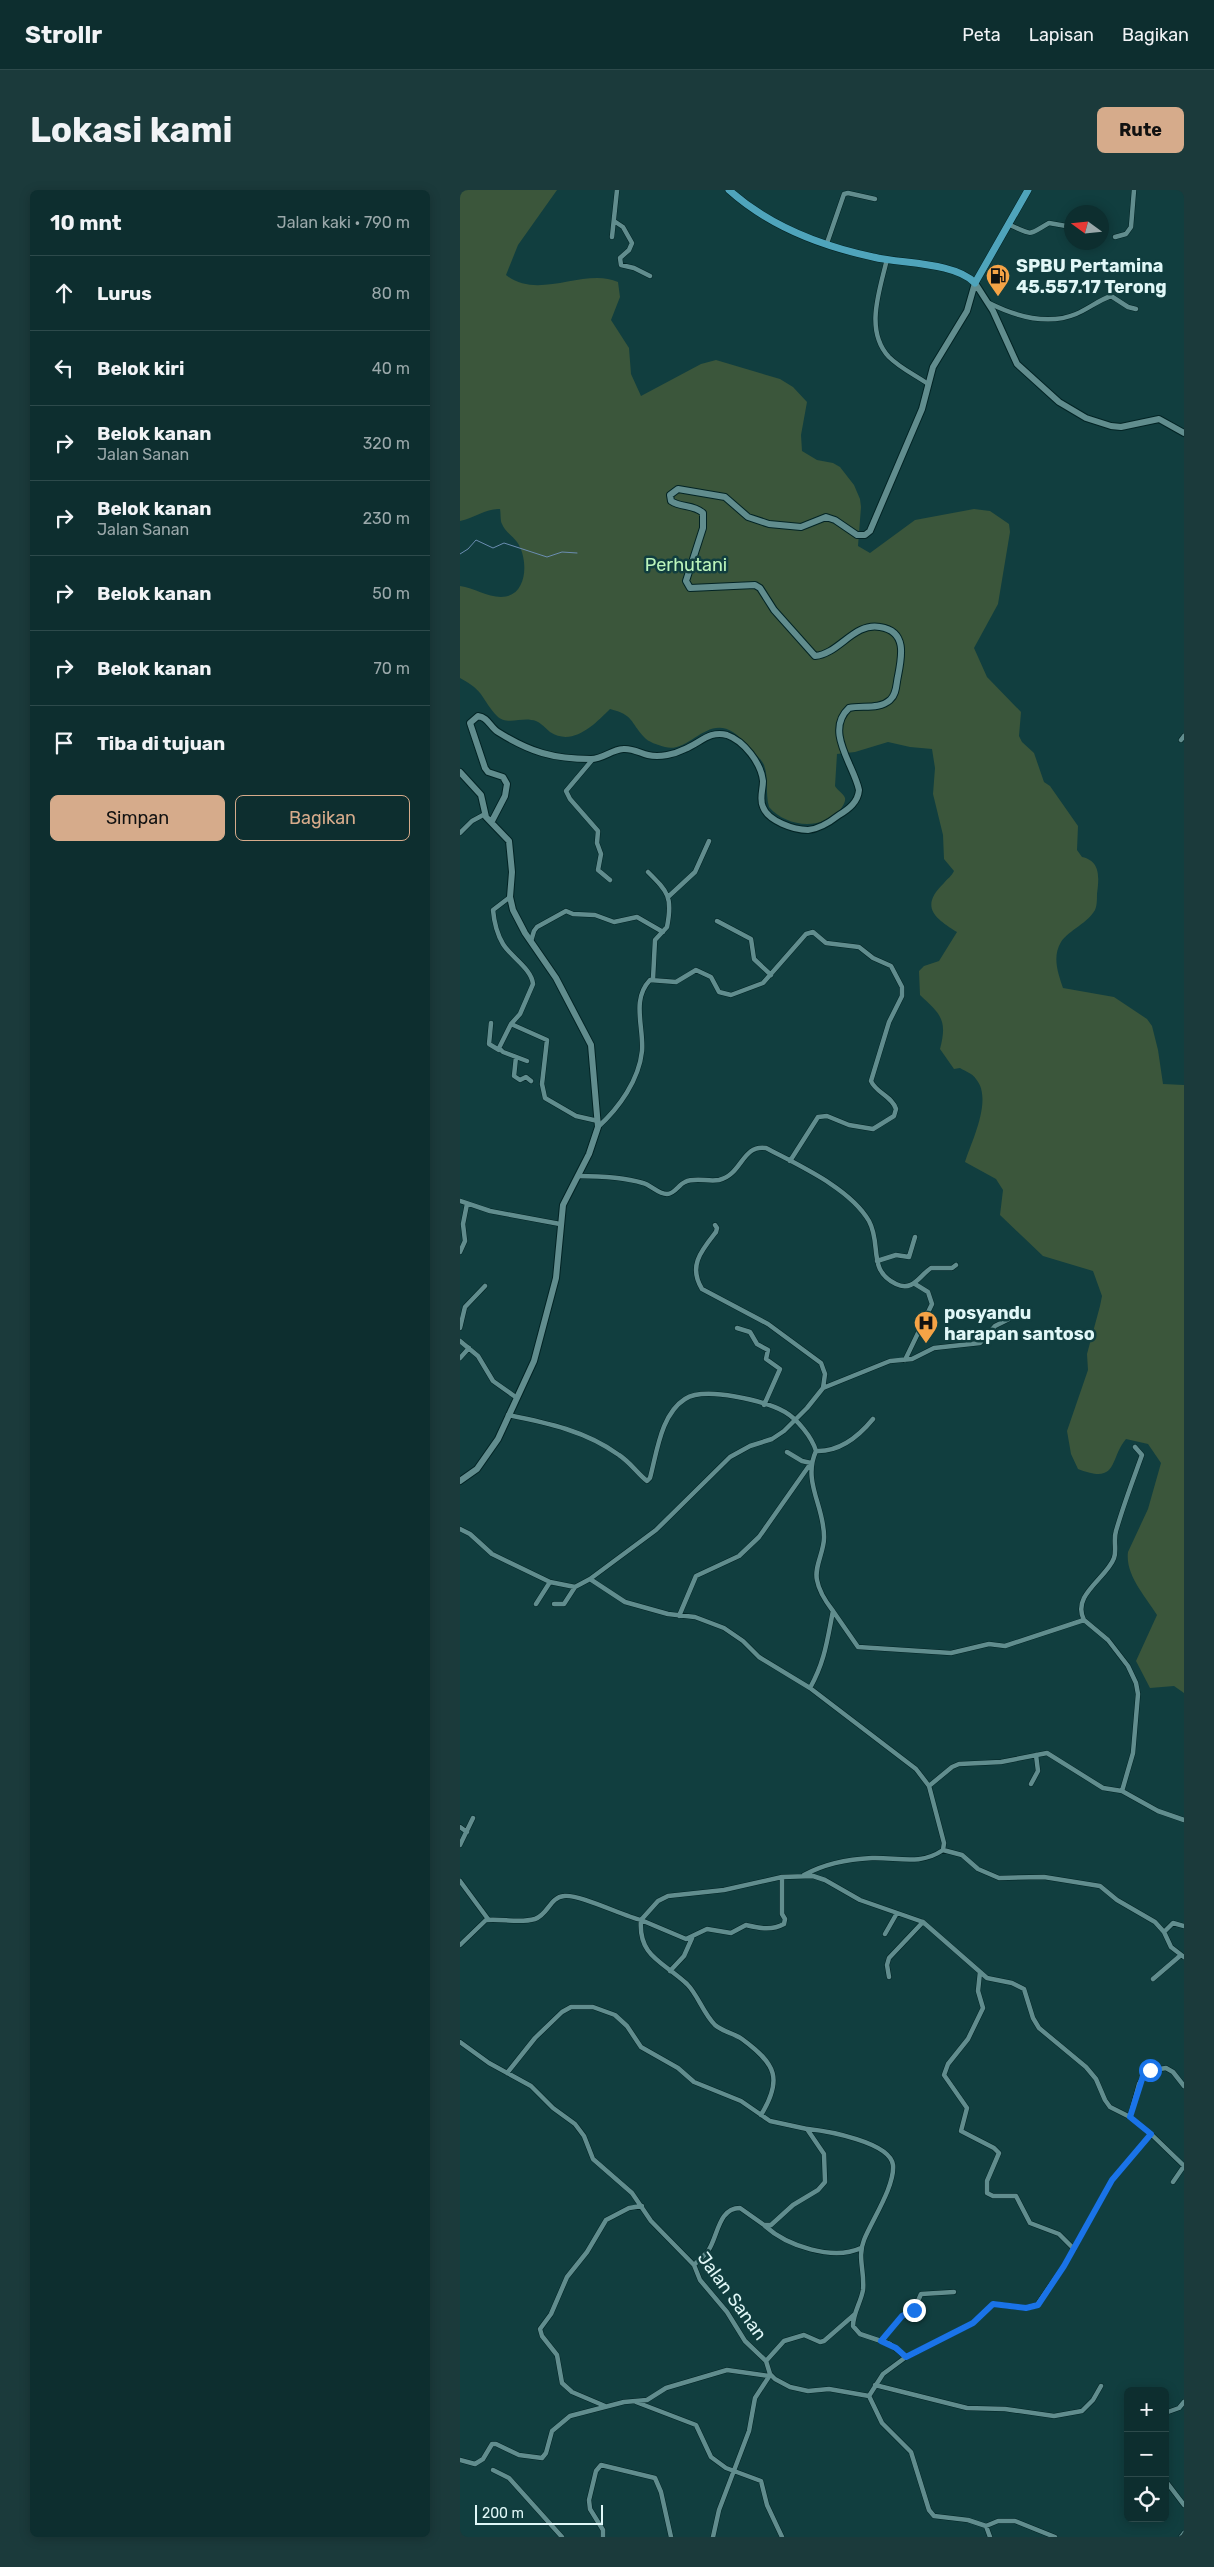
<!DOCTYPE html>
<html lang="id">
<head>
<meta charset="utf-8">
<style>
  body { margin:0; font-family:Rubik,sans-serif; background:#1b3a3b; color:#f1f3f6 }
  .controls { position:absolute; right:15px; bottom:15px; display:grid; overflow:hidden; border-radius:8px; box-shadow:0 2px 12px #0003 }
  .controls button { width:45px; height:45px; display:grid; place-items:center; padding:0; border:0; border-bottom:1px solid #2d4a4b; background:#0d2e2f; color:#f1f3f6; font:25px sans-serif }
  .compass { position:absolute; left:604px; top:15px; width:45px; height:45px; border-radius:50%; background:#0d2e2f; box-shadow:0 2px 12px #0003; rotate:285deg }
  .scale { position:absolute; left:15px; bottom:12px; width:128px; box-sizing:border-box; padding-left:5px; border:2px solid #e0f7f7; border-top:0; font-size:14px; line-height:18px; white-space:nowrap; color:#e0f7f7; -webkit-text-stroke:4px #113e3f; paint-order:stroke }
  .stop { position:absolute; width:15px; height:15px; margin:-11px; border:4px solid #1a73e8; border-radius:50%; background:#fff }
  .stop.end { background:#1a73e8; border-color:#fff; box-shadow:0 1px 5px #0008 }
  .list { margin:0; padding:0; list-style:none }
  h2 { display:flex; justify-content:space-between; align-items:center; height:65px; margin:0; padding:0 20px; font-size:21px }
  h2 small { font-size:16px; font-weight:400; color:#9aa8aa }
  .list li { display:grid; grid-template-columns:32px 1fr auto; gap:15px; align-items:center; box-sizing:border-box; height:75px; padding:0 20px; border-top:1px solid #2d4a4b }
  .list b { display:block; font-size:19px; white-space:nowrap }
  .list p { margin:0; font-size:16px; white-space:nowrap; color:#9aa8aa }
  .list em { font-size:16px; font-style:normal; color:#9aa8aa }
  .actions { display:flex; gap:10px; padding:15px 20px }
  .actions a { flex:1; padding:11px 0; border:1px solid #d6ab8b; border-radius:8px; text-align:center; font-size:18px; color:#d6ab8b }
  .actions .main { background:#d6ab8b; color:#111 }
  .icon { flex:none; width:28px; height:28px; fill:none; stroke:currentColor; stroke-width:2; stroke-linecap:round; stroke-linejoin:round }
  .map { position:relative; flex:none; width:724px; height:2347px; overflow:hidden; border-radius:8px }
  header { display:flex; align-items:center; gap:30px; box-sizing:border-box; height:70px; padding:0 25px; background:#0d2e2f; border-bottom:1px solid #2d4a4b }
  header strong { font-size:24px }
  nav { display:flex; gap:28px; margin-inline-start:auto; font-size:18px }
  .intro { display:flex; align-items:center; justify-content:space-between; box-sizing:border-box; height:120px; padding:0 30px }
  h1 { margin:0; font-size:35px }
  .button { padding:12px 22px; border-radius:8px; background:#d6ab8b; color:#111; font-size:18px; font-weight:700 }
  main { display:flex; gap:30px; padding:0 30px }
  aside { flex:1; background:#0d2e2f; border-radius:8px; box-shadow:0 2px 12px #0003 }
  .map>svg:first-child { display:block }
  .green { fill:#3b563b }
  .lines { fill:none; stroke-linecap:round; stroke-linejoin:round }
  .stream { stroke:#6b8db1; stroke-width:1 }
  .street-casing { stroke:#022324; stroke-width:5.5 }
  .secondary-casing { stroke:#022324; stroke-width:8 }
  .primary-casing { stroke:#022324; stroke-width:8 }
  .street { stroke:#618d8e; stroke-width:4.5 }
  .secondary { stroke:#618d8e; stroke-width:6 }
  .primary { stroke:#4fa4bb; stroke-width:7 }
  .route { stroke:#1a73e8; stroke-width:6 }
  .labels { text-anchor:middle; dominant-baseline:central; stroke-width:5; stroke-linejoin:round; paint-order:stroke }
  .poi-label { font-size:18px; font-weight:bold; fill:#e0f7f7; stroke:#113e3f; text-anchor:start }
  .park-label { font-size:18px; fill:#bbf4bb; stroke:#113e3f }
  .street-label { font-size:18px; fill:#e0f7f7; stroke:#113e3f }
</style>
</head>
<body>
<header>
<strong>Strollr</strong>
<nav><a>Peta</a><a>Lapisan</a><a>Bagikan</a></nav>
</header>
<div class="intro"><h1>Lokasi kami</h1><a class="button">Rute</a></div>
<main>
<aside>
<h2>10 mnt<small>Jalan kaki · 790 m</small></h2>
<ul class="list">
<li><svg class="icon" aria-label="ahead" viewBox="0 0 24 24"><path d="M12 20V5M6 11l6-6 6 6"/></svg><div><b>Lurus</b></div><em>80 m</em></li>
<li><svg class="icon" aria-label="left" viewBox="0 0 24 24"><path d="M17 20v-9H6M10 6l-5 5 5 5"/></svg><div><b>Belok kiri</b></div><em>40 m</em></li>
<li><svg class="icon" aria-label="right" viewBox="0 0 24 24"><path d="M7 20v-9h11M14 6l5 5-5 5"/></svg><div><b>Belok kanan</b><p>Jalan Sanan</p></div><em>320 m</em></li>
<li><svg class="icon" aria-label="right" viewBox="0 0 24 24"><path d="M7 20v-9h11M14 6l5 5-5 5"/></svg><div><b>Belok kanan</b><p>Jalan Sanan</p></div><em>230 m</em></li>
<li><svg class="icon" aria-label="right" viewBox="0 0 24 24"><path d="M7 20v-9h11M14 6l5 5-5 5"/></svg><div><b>Belok kanan</b></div><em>50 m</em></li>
<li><svg class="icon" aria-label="right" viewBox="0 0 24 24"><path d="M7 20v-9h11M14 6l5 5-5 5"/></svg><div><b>Belok kanan</b></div><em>70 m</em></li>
<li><svg class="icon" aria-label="arrive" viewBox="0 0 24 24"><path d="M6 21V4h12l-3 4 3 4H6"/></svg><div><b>Tiba di tujuan</b></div></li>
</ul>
<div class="actions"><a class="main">Simpan</a><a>Bagikan</a></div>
</aside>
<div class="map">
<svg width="724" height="2347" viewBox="0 0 724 2347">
  <rect width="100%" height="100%" fill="#113e3f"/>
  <path class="green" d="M0 0H97L58 55 46 85C78 111 125 77 158 92L160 107 151 130 169 158 171 184 181 206 241 174 256 170 320 189 333 197 347 212 341 245 342 261 357 270 373 273 380 277 394 295 400 309 401 317 398 356 410 363 455 330 514 319 530 321 549 334 550 342 538 414 514 458 527 487 561 522 559 546 562 552 574 563 584 592 590 596 618 636 617 660 622 667C641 671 639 688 637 704 637 709 637 716 635 720 628 733 609 740 601 752 592 767 598 783 603 798L654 807 687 829 692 836 698 860 703 894 724 895V1503L714 1496 690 1498 676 1471 697 1425C686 1407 665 1385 668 1362L688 1319 701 1273 688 1254 666 1249C649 1269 659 1295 618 1279L611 1264 607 1241 628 1180 627 1164 640 1116 642 1106 633 1081 583 1066 540 1025 543 1000 536 989 505 972C512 950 533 909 516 889 513 884 505 881 500 878L494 879 480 859C488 829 480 824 460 805L459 781 464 776 479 771 497 742C475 728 459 717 484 693 488 688 491 687 494 681L484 669 483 645 473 604 475 578 472 559 450 557 428 552 395 562 377 564 375 596C377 600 384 604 385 608 386 613 381 619 378 622 360 640 326 637 309 617 305 602 309 589 304 575 301 568 294 564 289 558 253 509 233 565 205 557 198 555 188 552 184 547 170 532 174 525 150 519 135 534 113 557 90 542 84 537 79 530 71 530 61 528 45 535 37 526 21 509 25 501 0 488V396C14 398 27 407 41 407 68 407 69 369 57 352 53 346 45 342 42 334 40 330 41 324 40 319 27 318 14 328 0 331Z"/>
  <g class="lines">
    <path class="stream" d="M0 364 8 359 16 350 33 358 44 353 87 367 102 362 117 363"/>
    <defs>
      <path id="street" d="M154 31 163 37 172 53 169 60 160 68 161 75 174 78 190 86
        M550 35C574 46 568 45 589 33L612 37
        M152 47 157 0
        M655 47 666 44 671 37 674 0
        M367 53 384 4 388 3 415 9
        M427 69C420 100 404 140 429 167 440 178 455 185 468 194
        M529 113C555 126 587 136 616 124 628 119 639 110 651 106L668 117 676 119
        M721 550 724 546
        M133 569 106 601 110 609 138 641 137 653 141 664 138 680 150 690
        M0 643 12 631 25 624
        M188 682C208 702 213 707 207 737L195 750 193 789
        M50 707 33 720C34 731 37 744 43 754 50 766 72 779 73 794L60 824 51 834 39 858 43 862 67 871
        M208 707 235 682 249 651
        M257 731 291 749 294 769 311 785
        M71 751 74 741 77 737 106 721 113 724 135 725 154 732 177 727 203 742
        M31 833 29 854 39 860
        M51 834 87 850 82 894 85 908 116 926 138 931
        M56 867 54 886 60 890 66 887 71 891
        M138 937C159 918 179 890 182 861 184 837 171 810 190 790L216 792 236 780 251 787 259 802 271 805 303 793 346 744 353 742 366 753 399 757 413 768 431 776 442 797V806L429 832 411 891C416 903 432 906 436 919L434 926 413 939 389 935 367 926 358 927 330 971
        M118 986C139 986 163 987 183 993 191 995 198 1004 207 1004 215 1004 218 995 225 992 235 987 248 992 259 990 282 985 282 954 306 958 338 975 390 998 409 1031 422 1055 407 1080 436 1094 453 1102 459 1086 471 1078H492L496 1075
        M0 1011 30 1021 100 1034
        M0 1062 5 1051 3 1034 7 1014
        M417 1071 436 1065 449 1067 455 1047
        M0 1138 5 1117 25 1096
        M277 1138 290 1142 297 1154 308 1160 306 1169 320 1179 304 1215
        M0 1151 18 1166 33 1191 57 1208
        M0 1168 9 1158
        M445 1170 472 1114 468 1102 455 1094
        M363 1198 430 1171 452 1169 474 1158 520 1153 535 1136 559 1124
        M48 1225C88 1233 126 1241 159 1265 170 1272 177 1283 187 1291L190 1288C197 1262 201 1224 225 1209 245 1196 305 1211 325 1222 337 1229 352 1247 356 1261 342 1292 365 1317 364 1348 364 1362 354 1377 357 1390 359 1402 366 1412 373 1421 367 1451 365 1471 350 1498
        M356 1261C380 1262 399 1246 413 1229
        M0 1339 10 1344 32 1364 90 1392 115 1397 130 1389 165 1412 208 1424 235 1427 264 1438 283 1451 299 1467 350 1498 456 1579 469 1596 484 1653 483 1660
        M130 1389 196 1340 270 1267 290 1256 312 1249 324 1241 347 1218 363 1198 365 1184 361 1173 308 1134 242 1099C228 1076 241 1061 256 1042L257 1038 255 1035
        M76 1414 90 1392
        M94 1414H104L115 1397
        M373 1421 398 1457 491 1463 529 1454 545 1456 624 1430 648 1450 668 1476 676 1493 678 1504 673 1563 662 1601
        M219 1426 236 1386 279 1366 299 1347 351 1273 342 1271 327 1262
        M624 1430C611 1405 647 1388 654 1368 657 1360 653 1350 656 1341 663 1316 673 1290 682 1265L675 1257
        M571 1594 578 1581 576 1565
        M469 1596 492 1577 499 1574 541 1572 587 1563 643 1598 662 1601 698 1621 724 1630
        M0 1637 7 1642
        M0 1655 13 1628
        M344 1685C364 1674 389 1669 412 1668 437 1667 460 1676 483 1660L502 1665 518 1679 539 1688 584 1687 640 1696 657 1710 695 1732 704 1742 711 1757 724 1767
        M0 1691 28 1729
        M704 1742 713 1733 724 1736
        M425 1744 437 1723
        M0 1755 26 1730C42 1728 58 1734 75 1729 88 1725 90 1707 104 1706 120 1704 163 1726 181 1730L198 1711 208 1706 264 1700 322 1687 353 1686 365 1690 400 1710 463 1732 527 1788 552 1793 564 1799 573 1828 579 1838 626 1877 636 1889 645 1910 650 1917 670 1927 691 1944
        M210 1781 224 1766 232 1748
        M520 1782 518 1801 523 1818 508 1849 488 1874 484 1885 507 1918 501 1941 534 1958 539 1963 527 1991V2003L533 2006H556L570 2033 599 2044 614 2059
        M429 1787 427 1775 429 1768 463 1732
        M693 1789 721 1765
        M0 1852 29 1873 71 1896 93 1918 115 1934 124 1946 133 1969 172 2003 191 2031 234 2075 240 2090 267 2122 285 2151 306 2171 310 2184 315 2189 330 2197 348 2201 369 2199 409 2206 423 2184 446 2167 513 2133 533 2114 566 2118 577 2115 604 2076 652 1990 691 1944 724 1976
        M47 1883 75 1848 102 1822 111 1817H133L155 1825 167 1836 181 1857 218 1878 234 1892 281 1911 310 1931 347 1939 364 1964 365 1992 358 2000 333 2015 311 2035H304L280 2018C258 2018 258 2047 248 2061 244 2066 239 2070 234 2075
        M301 1925C323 1889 316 1874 282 1849 274 1843 263 1842 255 1835 243 1823 238 1805 227 1794 204 1772 178 1767 181 1730L226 1749 247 1739 271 1743 286 1735C299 1738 311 1741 324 1734L325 1729 322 1724V1687
        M670 1927 679 1894 687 1881 706 1878 713 1882 724 1896
        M348 1939C367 1941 430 1952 433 1975 435 1996 412 2030 404 2050 397 2067 405 2082 403 2100 401 2112 393 2123 393 2136L400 2144 430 2154 446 2167
        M713 1992 724 1976
        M305 2036C327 2056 373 2071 401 2058
        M421 2151 442 2126 454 2120 461 2104 494 2102
        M306 2171 324 2151 344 2145 360 2152 364 2151 395 2124
        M415 2195 507 2218 545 2219 594 2226 622 2221 633 2210 641 2196
        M409 2206 422 2233 451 2262 469 2320 474 2326 508 2330 526 2336 538 2331H555L595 2347
        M176 2212 236 2235 251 2267 266 2278 301 2291 307 2315 322 2347
        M145 2216 112 2202 102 2193 97 2165 82 2146 80 2139 91 2124 107 2087 127 2062 146 2030 169 2018 182 2016
        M705 2223 719 2218 724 2212
        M0 2270 15 2274 23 2269 32 2254H36L59 2265 82 2268 86 2263 92 2241 110 2226 164 2212 187 2210 206 2198 267 2180 309 2186
        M33 2280 49 2288 102 2347
        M705 2290 724 2315
        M526 2336 530 2347
        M143 2347V2340L130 2319 129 2310 136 2281 141 2275 195 2288 201 2302 211 2347
        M253 2347 259 2320 289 2241 295 2208 310 2185
        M721 2347 724 2343"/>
      <path id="secondary" d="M515 93 533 121 557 174 599 212 626 228 651 236 661 237 699 229 724 243
        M0 582 21 605 26 627 49 651 52 682 50 707 53 720 65 743 96 788 131 855 138 937 129 964 103 1015 96 1088 74 1171 38 1249 17 1279 0 1291
        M32 631 45 606 47 594 43 587 28 582 25 578 10 533 18 526C28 527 30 537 38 542 70 562 93 569 131 569 143 569 151 560 163 559 172 558 180 563 188 565 200 568 215 564 225 559 240 553 250 540 267 545 284 551 301 573 303 591 303 600 299 609 303 617 308 631 334 640 348 640 359 639 370 632 379 625 389 619 398 612 399 600 394 575 364 541 389 518 402 515 419 520 430 510 437 504 436 494 438 486 442 466 447 441 420 437 394 432 379 464 355 466L314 420 300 398 295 395 230 398 226 391 243 338V323C233 314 221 318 211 311L210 305 218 299 265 307 288 327 309 334 341 337 366 327 375 330 397 345H405L410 341 462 219 473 177 507 121 515 93"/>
      <path id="primary" d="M269 0C309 36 361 56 413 67 442 74 495 72 515 93L568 0"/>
    </defs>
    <use href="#street" class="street-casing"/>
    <use href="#secondary" class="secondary-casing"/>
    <use href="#primary" class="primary-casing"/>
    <use href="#street" class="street"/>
    <use href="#secondary" class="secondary"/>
    <use href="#primary" class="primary"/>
  </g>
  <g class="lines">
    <path class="route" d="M454 2120 442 2126 421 2151 436 2158 446 2167 513 2133 533 2114 566 2118 578 2115 604 2076 652 1990 691 1944 670 1927 683 1886 690 1880"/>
  </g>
  <defs>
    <symbol id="fuel-pin" viewBox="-11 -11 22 30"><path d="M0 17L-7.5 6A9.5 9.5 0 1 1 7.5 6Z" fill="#f5a346" stroke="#113e3f"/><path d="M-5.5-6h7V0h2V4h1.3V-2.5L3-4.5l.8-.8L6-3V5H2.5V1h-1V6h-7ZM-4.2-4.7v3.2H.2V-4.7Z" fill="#111"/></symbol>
    <symbol id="hospital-pin" viewBox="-11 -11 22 30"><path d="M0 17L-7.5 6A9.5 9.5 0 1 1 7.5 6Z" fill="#f5a346" stroke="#113e3f"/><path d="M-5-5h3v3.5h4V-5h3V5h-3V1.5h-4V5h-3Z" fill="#111"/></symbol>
  </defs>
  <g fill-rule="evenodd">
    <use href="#fuel-pin" x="524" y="72" width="28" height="38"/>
    <use href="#hospital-pin" x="452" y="1119" width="28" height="38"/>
  </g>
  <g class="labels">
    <g class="poi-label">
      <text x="556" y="76">SPBU Pertamina<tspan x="556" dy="21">45.557.17 Terong</tspan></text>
      <text x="484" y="1123">posyandu<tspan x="484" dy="21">harapan santoso</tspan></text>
    </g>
    <g class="park-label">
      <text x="226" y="375">Perhutani</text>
    </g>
    <g class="street-label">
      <text transform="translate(272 2106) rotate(54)">Jalan Sanan</text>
    </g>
  </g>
</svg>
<div class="controls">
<button>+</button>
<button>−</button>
<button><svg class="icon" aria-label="locate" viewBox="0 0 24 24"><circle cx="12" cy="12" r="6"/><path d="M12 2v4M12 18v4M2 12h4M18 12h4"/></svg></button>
</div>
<svg class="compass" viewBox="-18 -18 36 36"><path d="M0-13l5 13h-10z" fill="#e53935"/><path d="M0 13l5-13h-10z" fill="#9aa8aa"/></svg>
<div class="scale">200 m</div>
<div class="stop" style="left:690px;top:1880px"></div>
<div class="stop end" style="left:454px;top:2120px"></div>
</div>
</main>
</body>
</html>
